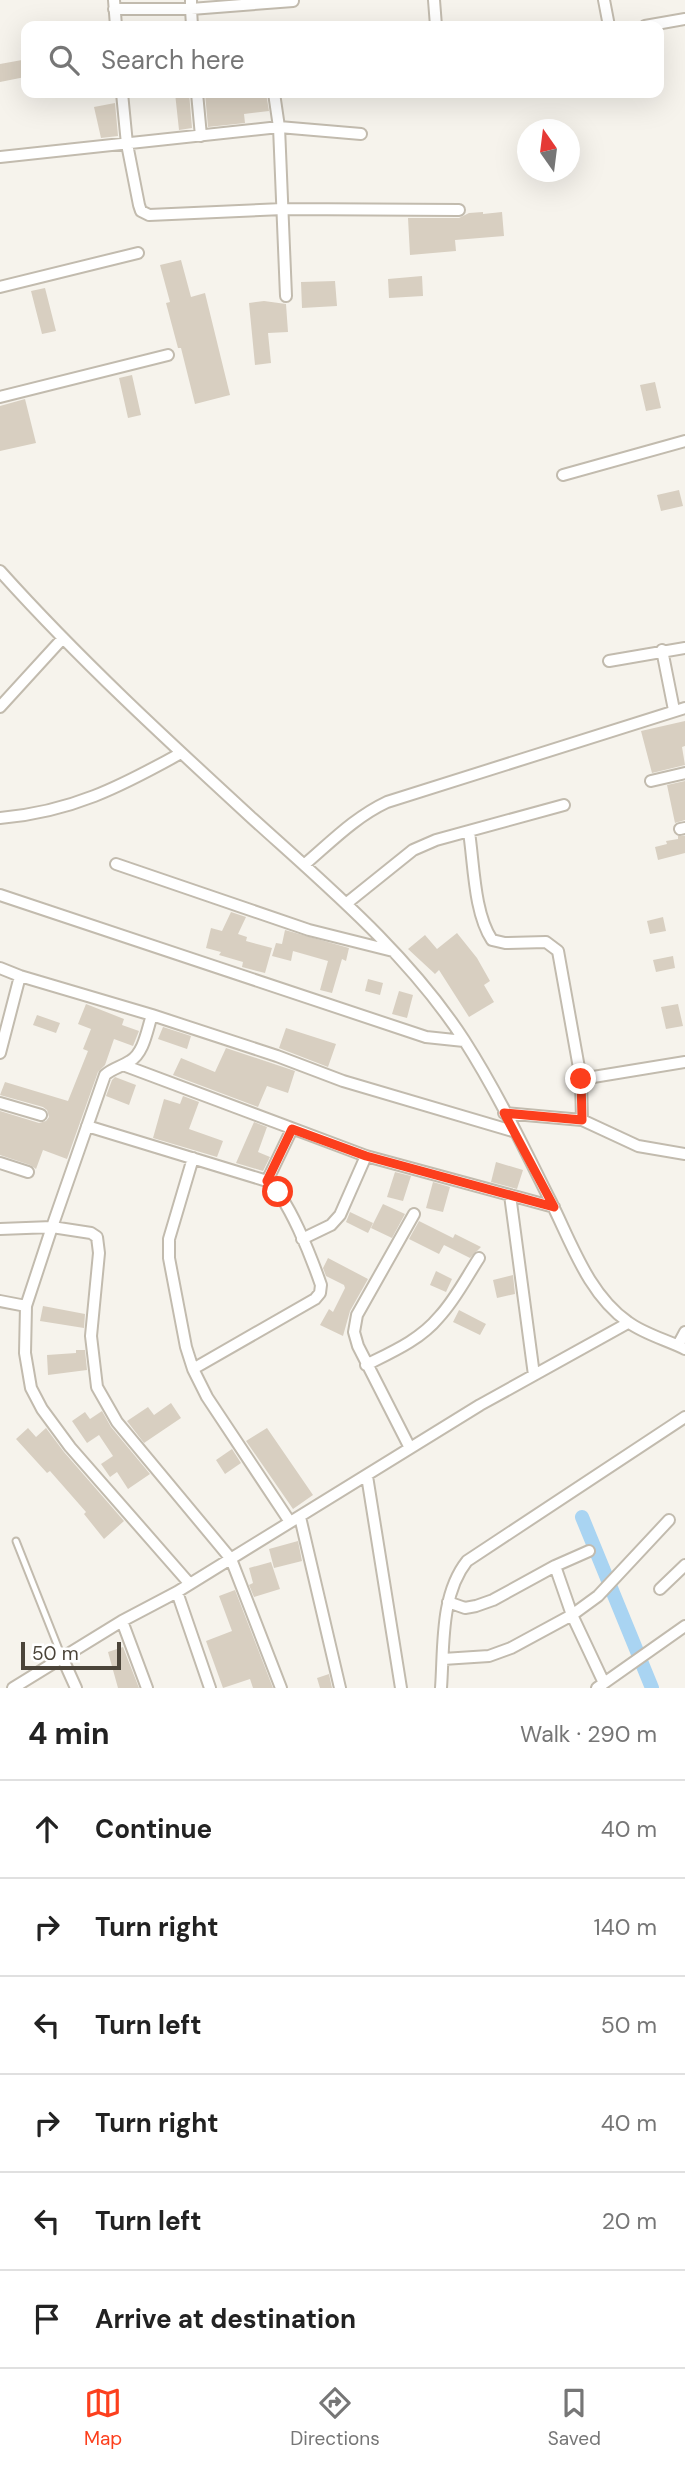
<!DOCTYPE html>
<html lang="en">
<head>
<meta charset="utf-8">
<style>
  body { margin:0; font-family:"DM Sans",sans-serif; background:#f2f2f2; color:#222 }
  .compass { position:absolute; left:517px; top:119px; width:63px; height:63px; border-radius:50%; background:#fff; box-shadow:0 7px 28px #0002; rotate:346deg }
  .scale { position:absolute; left:21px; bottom:18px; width:100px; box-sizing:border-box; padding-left:7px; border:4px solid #4b4439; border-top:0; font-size:19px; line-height:24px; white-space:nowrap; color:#4b4439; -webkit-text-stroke:5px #fff; paint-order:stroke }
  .stop { position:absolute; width:21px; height:21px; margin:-16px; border:5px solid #fc3f1d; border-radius:50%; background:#fff }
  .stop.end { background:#fc3f1d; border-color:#fff; box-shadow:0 2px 7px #0008 }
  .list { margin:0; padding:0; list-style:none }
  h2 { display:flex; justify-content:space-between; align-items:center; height:91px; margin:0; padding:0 28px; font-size:30px }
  h2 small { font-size:23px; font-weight:400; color:#767676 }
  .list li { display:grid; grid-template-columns:46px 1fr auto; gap:21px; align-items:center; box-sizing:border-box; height:98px; padding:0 28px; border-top:2px solid #e0e0e0 }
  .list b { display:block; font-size:26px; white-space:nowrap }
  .list em { font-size:23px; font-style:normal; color:#767676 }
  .icon { flex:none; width:38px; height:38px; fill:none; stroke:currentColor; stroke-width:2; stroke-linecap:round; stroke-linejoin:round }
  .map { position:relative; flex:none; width:685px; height:1688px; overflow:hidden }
  .search { position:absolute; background:#fff; box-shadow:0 7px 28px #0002; left:21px; right:21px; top:21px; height:77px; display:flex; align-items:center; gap:18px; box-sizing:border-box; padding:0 24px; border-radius:14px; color:#767676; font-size:26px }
  .sheet { height:679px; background:#fff }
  nav { display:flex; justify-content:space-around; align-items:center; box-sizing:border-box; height:98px; border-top:2px solid #e0e0e0; background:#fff; font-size:19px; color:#767676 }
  nav a { display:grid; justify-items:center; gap:4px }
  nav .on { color:#fc3f1d }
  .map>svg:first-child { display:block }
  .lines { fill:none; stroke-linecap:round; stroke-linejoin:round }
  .canal { stroke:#a9d4f2; stroke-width:14 }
  .building { fill:#d8cfc1 }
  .lane-casing { stroke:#c2bbae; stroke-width:9 }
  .street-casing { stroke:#c2bbae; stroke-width:14 }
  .lane { stroke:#fff; stroke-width:5 }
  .street { stroke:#fff; stroke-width:10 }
  .route { stroke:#fc3f1d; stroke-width:9 }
</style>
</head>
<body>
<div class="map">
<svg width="685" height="1688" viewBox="0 0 685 1688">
  <rect width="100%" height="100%" fill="#f6f3ec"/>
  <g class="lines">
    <path class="canal" d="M582 1517 652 1688"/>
  </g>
  <path class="building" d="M22 60 25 77 0 82V64Z
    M175 93H189L192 128 179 130Z
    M205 93H266L269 111 244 114 245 123 208 127Z
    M115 103 118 136 101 138 94 107Z
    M483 212V214L502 212 504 236 455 240 456 251 410 255 408 218H459L469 213Z
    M181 260 191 297 205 293 230 395 195 404 181 348H178L166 303 170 302 160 265Z
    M422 276 423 296 389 298 388 279Z
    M335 281 337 306 302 308 301 282Z
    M45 288 56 331 42 334 31 291Z
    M264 301 286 304 288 332 268 333 271 363 255 365 249 303Z
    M132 375 141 415 128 418 119 378Z
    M655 382 661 408 646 411 640 385Z
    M25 399 36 443 0 451V406Z
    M679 490 683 506 661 511 657 495Z
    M685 721V746L682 747 685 765 652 773 641 731Z
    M685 781V820L675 823 667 785Z
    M678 836H685V853L658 860 655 847 667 844 666 841 678 839Z
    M231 912 246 917 238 934 247 937 246 941 272 948 265 973 242 967 243 962 219 955 221 952 206 948 211 928 222 931Z
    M663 917 666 931 650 934 647 921Z
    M285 930 349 948 346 961 342 959 332 993 320 990 328 961 293 951 291 961 272 956 276 943 282 944Z
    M457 933 477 958 490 981 484 985 494 1002 469 1017 439 970 435 974 408 949 425 935 437 949Z
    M673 956 675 968 656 972 653 960Z
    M368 979 383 983 380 995 365 991Z
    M399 991 413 995 407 1018 392 1014Z
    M86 1004 124 1019 122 1025 139 1031 133 1046 114 1039 105 1065 98 1072 67 1159 43 1150 36 1169 30 1165 0 1155V1111L39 1123 46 1121 49 1117 47 1110 43 1107 0 1095 5 1082 68 1101 88 1051 83 1049 91 1029 78 1024Z
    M678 1004 683 1026 666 1029 661 1007Z
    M37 1015 60 1023 56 1033 33 1025Z
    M163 1027 191 1036 187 1049 158 1039Z
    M286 1028 336 1044 328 1067 279 1048Z
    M226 1048 295 1071 288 1093 267 1086 258 1107 173 1075 181 1058 215 1072Z
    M115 1077 136 1085 129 1105 106 1096 112 1080Z
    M183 1096 199 1102 189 1129 223 1141 217 1157 153 1138 164 1099 180 1104Z
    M254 1122 267 1127 258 1152 270 1157 263 1171 236 1163Z
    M496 1162 523 1170 517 1189 491 1182Z
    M395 1172 411 1176 403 1201 387 1197Z
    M433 1182 450 1187 443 1212 426 1208Z
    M383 1204 405 1214 392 1238 371 1228Z
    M350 1212 373 1223 368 1233 346 1222Z
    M419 1221 453 1238 455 1234 481 1247 470 1258 444 1245 439 1254 409 1239Z
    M328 1258 368 1279 350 1311 343 1336 320 1325 329 1309 333 1312 345 1288 344 1285 326 1276 323 1268Z
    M436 1271 452 1279 446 1292 430 1285Z
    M513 1275 515 1294 497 1298 493 1280Z
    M43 1306 85 1314 84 1328 40 1321Z
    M459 1310 486 1324 480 1335 453 1322Z
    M76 1350H85L87 1370 48 1375 47 1355 76 1353Z
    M171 1403 181 1418 144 1443 127 1421 148 1407 154 1415Z
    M102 1411 111 1427 150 1474 128 1489 117 1472 110 1477 101 1464 113 1456 99 1435 87 1443 72 1421 85 1412 90 1419Z
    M28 1428 36 1437 46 1428 64 1452 124 1521 104 1539 84 1514 86 1512 50 1471 47 1473 16 1439Z
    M267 1428 313 1495 293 1509 246 1441Z
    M232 1449 241 1463 225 1474 216 1460Z
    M298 1541 302 1561 274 1568 269 1549Z
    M271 1562 280 1589 254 1597 249 1585 253 1583 249 1568Z
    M235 1590 273 1688H253L250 1679 223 1688 206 1641 232 1631 219 1596Z
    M123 1647 139 1688H118L108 1652Z
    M329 1674 332 1688H320L317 1678Z"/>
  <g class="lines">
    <defs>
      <path id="lane" d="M16 1541 62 1657"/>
      <path id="street" d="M114 0 116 26
        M191 0V9L293 1
        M434 0 436 26
        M604 0 609 26
        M114 9H191L192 26
        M645 26 685 19
        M122 93 127 144 139 205 141 211 149 215 283 209 459 210
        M197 93 201 136
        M274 93 279 127 286 296
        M0 157 279 127 361 134
        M0 287 138 253
        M0 397 168 355
        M563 475 685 441
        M0 571C79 659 166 739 253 819 328 887 408 954 464 1040 496 1090 523 1146 549 1198 571 1241 587 1293 628 1322 644 1334 667 1340 685 1349
        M662 650 674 710
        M609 661 685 648
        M0 707 63 638
        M651 781 685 773
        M0 818C71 812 120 787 181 753
        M680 829 685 828
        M469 832C474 865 474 913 492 940L505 943 546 942 558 951 581 1079 582 1120
        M116 864 309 930 393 951
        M304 865C331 842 355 817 387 802L685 708
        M0 895 426 1037 464 1041
        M347 903 413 850 436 840 564 805
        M0 968 20 976
        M152 1015C147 1030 144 1053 130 1061 121 1067 113 1068 105 1075L52 1227 91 1233 97 1237 99 1253 91 1336 97 1387 117 1422 231 1559 281 1688
        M0 1053 20 976 152 1015 277 1056 343 1081 516 1132
        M123 1065 366 1156 554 1207
        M581 1079 685 1062
        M0 1103 41 1115
        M504 1113 582 1120 638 1146 685 1154
        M87 1126 267 1181C288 1196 312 1259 321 1285L320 1293 315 1299 193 1369
        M193 1158 169 1239V1258L186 1347 193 1369 207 1397 290 1522
        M0 1163 28 1172
        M267 1181 292 1129
        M510 1195 534 1375
        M0 1229 52 1227 26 1306 25 1353 31 1388 42 1409 70 1447 189 1583
        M302 1239 331 1225 340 1215 366 1156
        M0 1301 26 1306
        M678 1345 685 1332
        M366 1365C392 1352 420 1340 439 1317 455 1300 466 1278 479 1258
        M410 1448 358 1346 354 1332 357 1315 414 1214
        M367 1476 401 1688
        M300 1517 340 1688
        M555 1566 572 1615 604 1683
        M660 1589 685 1565
        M177 1592 210 1688
        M448 1602 465 1608 476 1606 493 1600 555 1566 589 1551
        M122 1621 147 1688
        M62 1657 76 1688
        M443 1659 489 1656 511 1648 572 1615 598 1596 669 1520
        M13 1688 122 1621 177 1592 480 1405 628 1323
        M441 1688C444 1647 440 1595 467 1561L685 1417
        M597 1688 685 1626"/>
    </defs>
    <use href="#lane" class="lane-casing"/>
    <use href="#street" class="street-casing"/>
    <use href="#lane" class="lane"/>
    <use href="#street" class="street"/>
  </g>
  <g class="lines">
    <path class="route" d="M278 1192 267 1181 292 1129 366 1156 554 1207 504 1113 582 1120 581 1079"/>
  </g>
</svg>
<svg class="compass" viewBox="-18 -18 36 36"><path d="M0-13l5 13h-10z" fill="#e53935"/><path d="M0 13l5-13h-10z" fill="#767676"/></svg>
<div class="scale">50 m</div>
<div class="stop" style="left:278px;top:1192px"></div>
<div class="stop end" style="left:581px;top:1079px"></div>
<div class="search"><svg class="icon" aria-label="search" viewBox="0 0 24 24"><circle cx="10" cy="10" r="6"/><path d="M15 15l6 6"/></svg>Search here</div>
</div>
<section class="sheet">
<h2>4 min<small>Walk · 290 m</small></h2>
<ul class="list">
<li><svg class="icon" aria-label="ahead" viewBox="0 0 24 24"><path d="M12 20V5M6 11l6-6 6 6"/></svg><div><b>Continue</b></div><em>40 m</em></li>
<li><svg class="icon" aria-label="right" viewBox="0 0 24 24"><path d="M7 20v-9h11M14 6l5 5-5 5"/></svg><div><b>Turn right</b></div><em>140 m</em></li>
<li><svg class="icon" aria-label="left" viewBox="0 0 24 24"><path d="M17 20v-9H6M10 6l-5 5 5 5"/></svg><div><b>Turn left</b></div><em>50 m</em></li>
<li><svg class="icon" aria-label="right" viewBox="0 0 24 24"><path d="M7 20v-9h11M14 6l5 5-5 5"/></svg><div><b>Turn right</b></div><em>40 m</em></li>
<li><svg class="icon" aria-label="left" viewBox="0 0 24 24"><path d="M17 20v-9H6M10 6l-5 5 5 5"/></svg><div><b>Turn left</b></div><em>20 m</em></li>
<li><svg class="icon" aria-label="arrive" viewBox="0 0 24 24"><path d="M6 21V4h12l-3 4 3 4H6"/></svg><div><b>Arrive at destination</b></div></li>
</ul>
</section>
<nav>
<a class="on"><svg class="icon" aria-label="map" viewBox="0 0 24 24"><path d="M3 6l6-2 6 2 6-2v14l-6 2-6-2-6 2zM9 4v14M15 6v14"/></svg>Map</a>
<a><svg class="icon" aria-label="directions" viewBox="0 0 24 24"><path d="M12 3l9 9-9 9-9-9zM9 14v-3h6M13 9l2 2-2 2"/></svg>Directions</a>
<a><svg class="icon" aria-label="saved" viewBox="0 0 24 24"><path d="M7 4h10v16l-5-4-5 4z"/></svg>Saved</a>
</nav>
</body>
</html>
